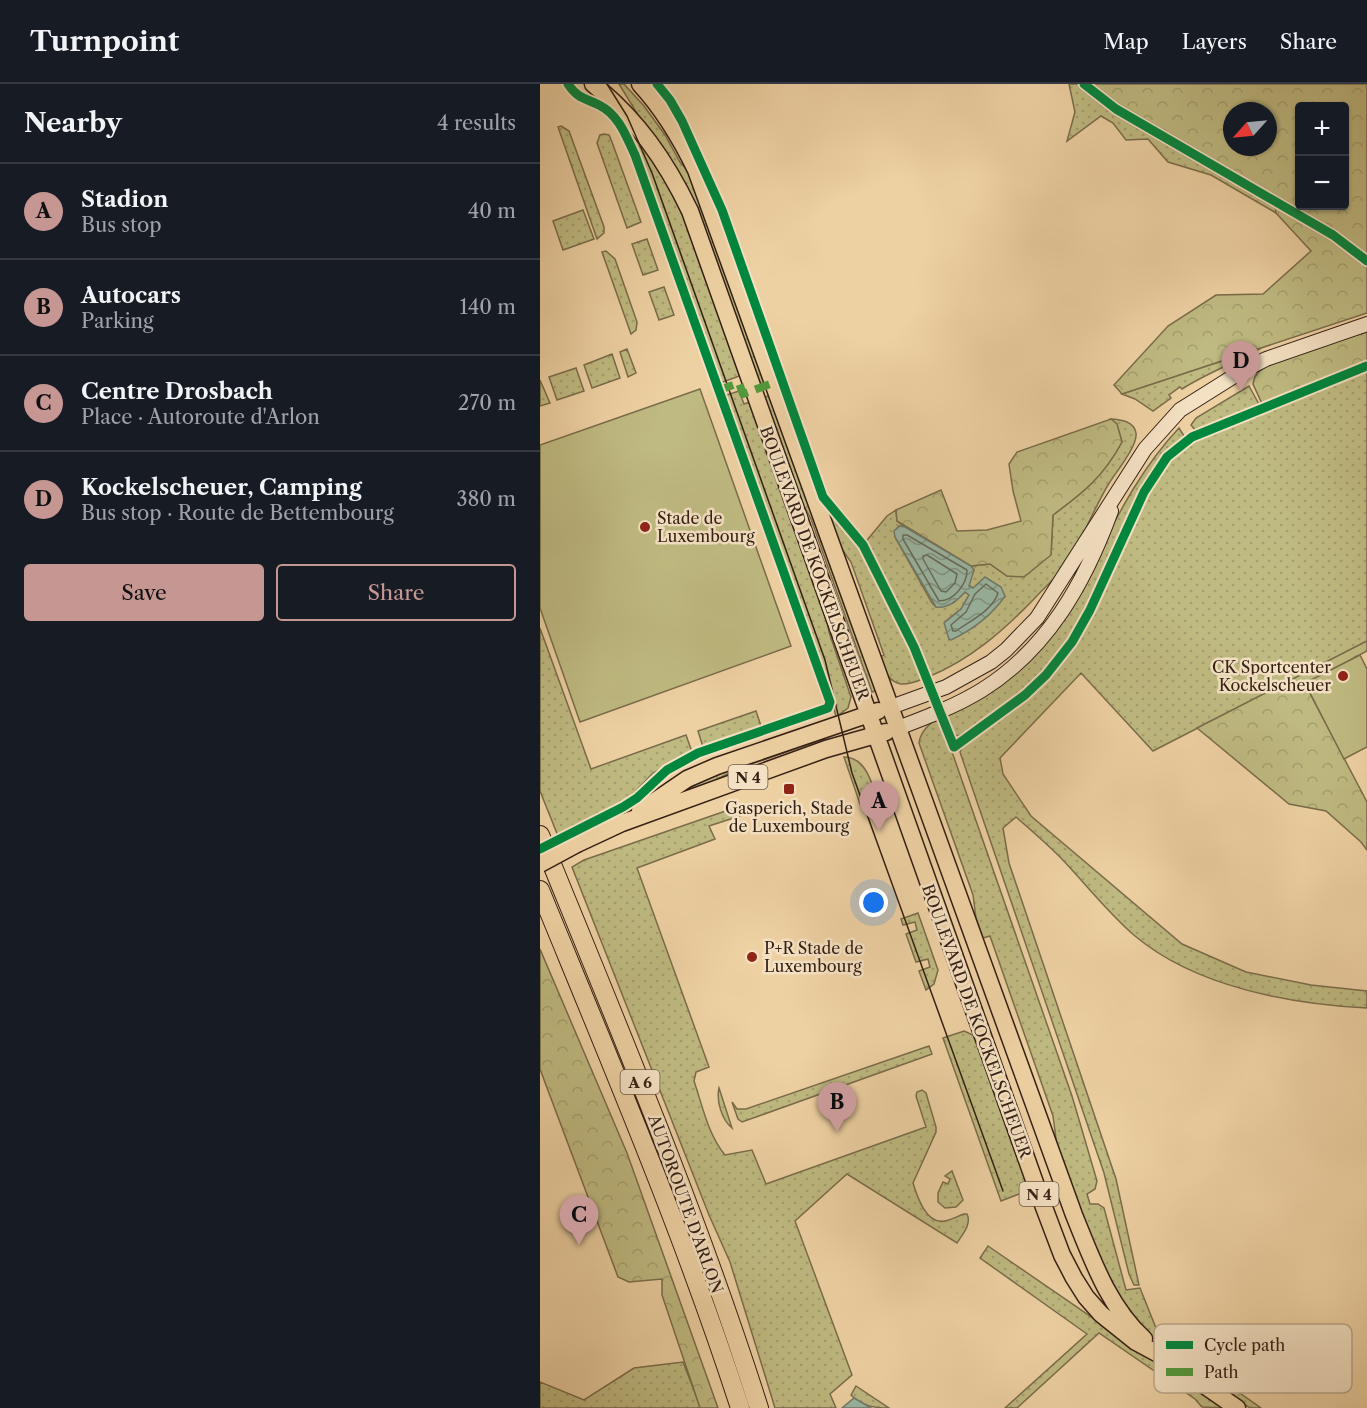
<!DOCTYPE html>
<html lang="en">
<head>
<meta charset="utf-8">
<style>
  body { margin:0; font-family:"Libre Caslon Text",serif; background:#20242c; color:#f1f3f6 }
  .controls { position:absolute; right:18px; top:18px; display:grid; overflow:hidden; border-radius:6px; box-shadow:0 2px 4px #0004 }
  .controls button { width:54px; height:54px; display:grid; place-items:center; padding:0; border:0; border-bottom:2px solid #363941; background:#171b24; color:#f1f3f6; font:30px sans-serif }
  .compass { position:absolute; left:683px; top:18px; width:54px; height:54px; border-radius:50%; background:#171b24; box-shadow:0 2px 4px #0004; rotate:243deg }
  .you { position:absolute; left:334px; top:819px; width:21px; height:21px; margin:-15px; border:4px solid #fff; border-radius:50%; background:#1a73e8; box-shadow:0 0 0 9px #1a73e833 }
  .badge { display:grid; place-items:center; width:39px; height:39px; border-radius:50%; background:#c59692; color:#111; font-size:20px; font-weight:700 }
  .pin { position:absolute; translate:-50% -50px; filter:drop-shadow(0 2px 3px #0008) }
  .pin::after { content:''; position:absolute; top:32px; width:21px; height:18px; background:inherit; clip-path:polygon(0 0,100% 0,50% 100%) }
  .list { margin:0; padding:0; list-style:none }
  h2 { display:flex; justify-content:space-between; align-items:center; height:78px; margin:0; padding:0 24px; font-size:26px }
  h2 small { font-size:20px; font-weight:400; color:#9ea1a6 }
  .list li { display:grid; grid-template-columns:39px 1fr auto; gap:18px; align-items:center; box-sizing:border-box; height:96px; padding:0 24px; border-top:2px solid #363941 }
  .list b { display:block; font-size:22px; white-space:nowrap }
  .list p { margin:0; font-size:20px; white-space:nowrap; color:#9ea1a6 }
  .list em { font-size:20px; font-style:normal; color:#9ea1a6 }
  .actions { display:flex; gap:12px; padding:18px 24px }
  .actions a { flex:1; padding:14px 0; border:2px solid #c59692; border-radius:6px; text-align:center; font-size:21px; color:#c59692 }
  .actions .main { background:#c59692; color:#111 }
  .map { position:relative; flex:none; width:827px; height:1324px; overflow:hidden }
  header { display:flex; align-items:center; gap:36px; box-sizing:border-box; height:84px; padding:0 30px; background:#171b24; border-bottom:2px solid #363941 }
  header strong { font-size:28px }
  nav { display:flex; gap:33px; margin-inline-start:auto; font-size:21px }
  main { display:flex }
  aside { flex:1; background:#171b24 }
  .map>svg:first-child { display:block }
  .grass { fill:url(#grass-dots); stroke:#7a6c4a; stroke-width:1.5; fill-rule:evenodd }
  .forest { fill:url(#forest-crowns); stroke:#7a6c4a; stroke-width:1.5; fill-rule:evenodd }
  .pitch { fill:#bfba81; stroke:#7a6c4a; stroke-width:1.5 }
  .water { fill:url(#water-waves); stroke:#717a6a; stroke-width:1.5 }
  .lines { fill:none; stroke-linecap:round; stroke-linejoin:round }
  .shore { stroke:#676b5c; stroke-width:1.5 }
  .street-casing { stroke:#624c38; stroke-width:13 }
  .secondary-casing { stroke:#341f14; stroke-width:16 }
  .primary-casing { stroke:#341f14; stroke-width:19 }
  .highway-casing { stroke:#341f14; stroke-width:20 }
  .street { stroke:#f4e1c3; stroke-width:10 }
  .secondary { stroke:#f4e1c3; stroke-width:14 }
  .primary { stroke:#eed1a3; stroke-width:16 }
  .highway { stroke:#eed1a3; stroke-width:18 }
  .tram { stroke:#341f14; stroke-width:1.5 }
  .primary-bridge-casing { stroke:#341f14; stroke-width:19; stroke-linecap:butt }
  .primary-bridge { stroke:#eed1a3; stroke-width:16 }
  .quiet { stroke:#519a3d; stroke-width:8; stroke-dasharray:15 8; stroke-linecap:butt }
  .cycleway-casing { stroke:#f4e1c3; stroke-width:13 }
  .cycleway { stroke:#00873e; stroke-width:9 }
  .poi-dot { fill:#8f2418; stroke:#f4e1c3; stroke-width:2 }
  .labels { text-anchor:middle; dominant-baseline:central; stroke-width:5; stroke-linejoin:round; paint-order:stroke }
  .shield { fill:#f4e1c3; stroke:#6e5948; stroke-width:1.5 }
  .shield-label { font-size:15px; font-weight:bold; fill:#341f14 }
  .poi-label { font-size:16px; fill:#341f14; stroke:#f4e1c3; text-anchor:start }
  .street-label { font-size:16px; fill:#341f14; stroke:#f4e1c3 }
  .key { fill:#f4e1c3; stroke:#baa78e; stroke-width:1.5 }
  .key-label { font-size:16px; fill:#341f14 }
</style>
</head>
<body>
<header>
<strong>Turnpoint</strong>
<nav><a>Map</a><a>Layers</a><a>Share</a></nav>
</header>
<main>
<aside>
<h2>Nearby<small>4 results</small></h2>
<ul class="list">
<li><span class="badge">A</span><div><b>Stadion</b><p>Bus stop</p></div><em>40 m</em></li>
<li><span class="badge">B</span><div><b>Autocars</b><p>Parking</p></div><em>140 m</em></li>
<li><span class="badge">C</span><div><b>Centre Drosbach</b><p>Place · Autoroute d'Arlon</p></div><em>270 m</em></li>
<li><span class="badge">D</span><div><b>Kockelscheuer, Camping</b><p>Bus stop · Route de Bettembourg</p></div><em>380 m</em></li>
</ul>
<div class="actions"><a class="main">Save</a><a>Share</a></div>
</aside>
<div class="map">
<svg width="827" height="1324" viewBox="0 0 827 1324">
  <defs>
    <pattern id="grass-dots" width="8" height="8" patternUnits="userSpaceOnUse" patternTransform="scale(1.5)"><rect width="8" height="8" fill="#bfba81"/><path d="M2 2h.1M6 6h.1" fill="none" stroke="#a59f6f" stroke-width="1.8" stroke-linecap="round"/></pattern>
    <pattern id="forest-crowns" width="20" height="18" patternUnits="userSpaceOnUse" patternTransform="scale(1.5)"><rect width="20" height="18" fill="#bfba81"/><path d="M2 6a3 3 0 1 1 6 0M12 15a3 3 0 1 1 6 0" fill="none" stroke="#a59f6f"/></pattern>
    <pattern id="water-waves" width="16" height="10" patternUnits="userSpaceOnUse" patternTransform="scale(1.5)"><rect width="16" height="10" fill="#9ab7a4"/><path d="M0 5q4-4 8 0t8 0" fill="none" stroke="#7e9484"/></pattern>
  </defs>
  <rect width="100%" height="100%" fill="#eed1a3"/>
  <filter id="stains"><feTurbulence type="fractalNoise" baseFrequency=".00333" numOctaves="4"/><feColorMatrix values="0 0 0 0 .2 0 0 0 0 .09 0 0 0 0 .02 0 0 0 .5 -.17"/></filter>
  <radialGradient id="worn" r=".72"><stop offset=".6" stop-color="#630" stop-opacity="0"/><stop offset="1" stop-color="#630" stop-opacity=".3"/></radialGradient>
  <path class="grass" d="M79 0H84L104 22 125 51 140 78 149 88 227 297 218 301 103 39Z
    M529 0H544L735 118 736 129 671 91 628 78 608 55 586 56 573 39 561 32 527 57 535 28Z
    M59 14 87 37 130 97 202 291 180 299 97 63C88 44 75 22 56 15Z
    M21 42 29 47 64 143V149L57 155 18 43Z
    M64 50 69 51 72 58 101 138 87 144 57 59 60 51Z
    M43 126 54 155 23 166 13 137Z
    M107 155 118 186 103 191 92 160Z
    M66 167 75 175 97 238 96 246 91 250 62 168Z
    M124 203 134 231 119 236 109 208Z
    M721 264C695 279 667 289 642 305L640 303 629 311 631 314 613 327 595 315 582 310Z
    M87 265 96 289 88 293 80 268Z
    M72 270 80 294 52 304 44 281Z
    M827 282V557L613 667 541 589 460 674 463 690 491 732 642 860 706 888 771 901 827 907V924C750 920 656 903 595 852 567 828 545 799 520 773 506 759 491 746 476 733L463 744 469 779 576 1095 599 1201H594L589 1190 564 1089 420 668C426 653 445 646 458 637 472 626 488 615 501 602 512 591 535 562 543 549 576 494 598 390 654 358L652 353Z
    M36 284 44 307 17 316 9 293Z
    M0 296 10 319 0 322Z
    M709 302 720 322 656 347 651 341 656 334Z
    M199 307 204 320 213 317 284 520 289 548 311 613 308 624 296 633 290 607 184 312Z
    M231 311 334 601 335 607 332 608 271 435 258 411 222 314Z
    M571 335C581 336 594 337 596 349 598 362 575 389 568 401 552 428 541 460 522 485 514 496 503 505 494 515 463 547 430 576 388 593 380 596 370 601 361 600 348 598 343 584 338 574L344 571 311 478 299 461 283 413 323 461 347 432 356 426 357 437 365 443 359 442 355 453 392 519 396 523 413 519 425 508 429 511 421 525 407 536 409 555 433 504 428 501 434 486 431 482 450 480 467 492 511 470 513 431C544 408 563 393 582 358L577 341ZM381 572 388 587 380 590 374 576Z
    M639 344 644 352 643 356 622 375 603 405 539 539 512 579 487 605 425 649 418 652 414 650 407 636 400 640 411 665 532 1012 557 1097 555 1105 547 1110 550 1120H558L564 1124 586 1206 600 1204 616 1244 629 1259 721 1324H710L594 1240 568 1200 517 1062 513 1032 450 852 443 854 436 834 433 811 379 659C382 632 433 618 454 605 474 593 489 576 504 559 523 538 536 510 549 486 576 435 600 385 639 344Z
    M0 544 51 685 146 651 152 668 113 689 84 719 18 752 0 707Z
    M216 627 221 642 163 663 158 647Z
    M274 654 275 658 197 685 168 700 138 712 141 705 159 696Z
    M304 673C325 673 331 697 337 713L320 720Z
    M200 722 203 731 169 742 175 755 97 784 169 983 156 988 154 997C162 1020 168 1051 185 1071L212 1066 226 1100 386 1043 376 1012 377 1008 382 1006 386 1009 396 1043V1048L373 1099C377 1112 386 1141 405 1137 411 1136 418 1132 424 1130H427C432 1140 422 1151 417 1159L307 1090 255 1137 312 1291 290 1310 296 1324H235L190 1178 169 1131 32 783 44 776Z
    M378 829 398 886 394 900 386 906 379 887 390 883 388 875 376 878 366 850 377 846 375 838 363 841 361 835Z
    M424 947 435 952 492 1105 461 1117 403 954Z
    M389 962 392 970 202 1038 198 1035 192 1018 197 1025H206Z
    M179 1004 192 1044C182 1036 176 1017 179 1004Z
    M412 1087 423 1116 416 1123 405 1124 398 1118V1109L403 1098 408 1100 410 1095 405 1092Z
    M448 1162 684 1324 662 1323 655 1315 559 1249 477 1324H465L547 1250 440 1174Z
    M143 1278 161 1324H0V1298L44 1316 94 1284Z
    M316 1302 349 1324C334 1324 322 1322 311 1311Z"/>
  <path class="forest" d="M544 0H827V229L582 310 574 301 628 242 676 211 723 210 771 167 736 129 735 118ZM760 22H804V122H760ZM692 27H728V63H692Z
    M827 248V282L724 324 713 300C713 299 715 292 716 291 727 274 805 255 827 248Z
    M571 335 577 340 582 358C563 393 544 408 513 431L511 471 484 493 467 492 450 480 431 482 357 437 356 426 401 406 417 447 447 446 481 437 473 407 469 380 477 368Z
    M827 557V567L765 600 827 718V766L821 758 786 727 749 720 657 644Z
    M0 865 87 1069 178 1324H160L122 1211V1195L89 1198 78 1193 0 985Z"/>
  <path class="pitch" d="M160 305 251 562 40 638 0 524V361Z
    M820 571 827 585V663L804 675 765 599Z"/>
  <path class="water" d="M359 442 365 443 431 482 434 486 429 502 433 504 445 493 461 503 465 512C452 531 432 546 411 556L409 555 404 539 421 525 429 511 425 508C418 516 408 525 396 523L355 453 354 447Z
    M314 1314 331 1324H302Z"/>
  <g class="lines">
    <path class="shore" d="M363 451H367L427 486C427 500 414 517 399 517L363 455Z
      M387 471 417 490 415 499 406 508 401 507 383 475V472Z
      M446 500 458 509C453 526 430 537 416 547H413L411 541 426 528 435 510Z"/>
    <defs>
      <path id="street" d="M544 0 576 25 793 151 827 177"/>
      <path id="secondary" d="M351 623 406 603 451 578 466 566 497 534 605 365 640 326 699 289 726 275 827 240
        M358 644C387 633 416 622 442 606 508 565 545 498 571 427"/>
      <path id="primary" d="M53 0C97 35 126 77 150 127L499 1110 522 1171 534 1194 546 1213 561 1230 596 1258 622 1272 697 1324
        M100 0C123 25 141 55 156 86L534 1131C552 1175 568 1222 604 1255
        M100 727 147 695 177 682 338 627
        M37 760 82 739 286 665 346 648"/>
      <path id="highway" d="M0 751C77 940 157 1129 219 1324
        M0 806C70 977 143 1148 200 1324"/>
    </defs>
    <use href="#street" class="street-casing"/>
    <use href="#secondary" class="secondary-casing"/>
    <use href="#primary" class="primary-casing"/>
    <use href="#highway" class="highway-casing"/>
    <use href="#street" class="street"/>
    <use href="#secondary" class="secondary"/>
    <use href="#primary" class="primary"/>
    <use href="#highway" class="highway"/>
    <path class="tram" d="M67 0 87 32 112 89 285 576 312 689 463 1107"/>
    <defs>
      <path id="primary-bridge" d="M0 780 37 760"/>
    </defs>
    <use href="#primary-bridge" class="primary-bridge-casing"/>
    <use href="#primary-bridge" class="primary-bridge"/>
    <path class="quiet" d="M179 306 199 299 203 310 241 296"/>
    <defs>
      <path id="cycleway" d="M117 0 130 16 142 37 182 126 283 413 323 461 374 563 414 663 485 611 506 591 532 558 550 526 604 408 627 373 652 353 827 282
        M544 0 576 25 793 151 827 177
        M0 765 83 723 97 714 127 686 158 669 288 624 290 618 95 71C86 52 79 31 59 21 45 14 38 15 28 0"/>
    </defs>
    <use href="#cycleway" class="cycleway-casing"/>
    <use href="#cycleway" class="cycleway"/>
  </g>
  <g class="poi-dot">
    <circle cx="105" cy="443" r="6"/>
    <circle cx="803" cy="592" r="6"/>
    <rect x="243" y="699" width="12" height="12" rx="3"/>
    <circle cx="212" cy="873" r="6"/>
  </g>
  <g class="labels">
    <g class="shield">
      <rect x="188.5" y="681" width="39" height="24" rx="4.5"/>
      <rect x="80.5" y="986" width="39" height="24" rx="4.5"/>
      <rect x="479.5" y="1098" width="39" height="24" rx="4.5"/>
    </g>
    <g class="shield-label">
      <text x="208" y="693">N 4</text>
      <text x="100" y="998">A 6</text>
      <text x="499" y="1110">N 4</text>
    </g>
    <g class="poi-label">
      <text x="117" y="434">Stade de<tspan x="117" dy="18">Luxembourg</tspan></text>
      <text x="791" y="583" text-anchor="end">CK Sportcenter<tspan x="791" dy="18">Kockelscheuer</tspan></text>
      <text x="249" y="724" text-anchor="middle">Gasperich, Stade<tspan x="249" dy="18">de Luxembourg</tspan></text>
      <text x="224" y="864">P+R Stade de<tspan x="224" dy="18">Luxembourg</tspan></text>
    </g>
    <g class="street-label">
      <text transform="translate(275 479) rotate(70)">BOULEVARD DE KOCKELSCHEUER</text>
      <text transform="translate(437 937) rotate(70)">BOULEVARD DE KOCKELSCHEUER</text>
      <text transform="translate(146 1120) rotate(70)">AUTOROUTE D'ARLON</text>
    </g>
  </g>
  <rect x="614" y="1240" width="198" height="69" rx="9" class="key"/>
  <rect x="626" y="1257" width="27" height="8" fill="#00873e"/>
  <rect x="626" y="1284" width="27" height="8" fill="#519a3d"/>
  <g class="key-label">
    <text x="664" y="1267">Cycle path</text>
    <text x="664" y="1294">Path</text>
  </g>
  <rect width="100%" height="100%" filter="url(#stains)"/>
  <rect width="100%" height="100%" fill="url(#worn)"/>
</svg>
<div class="controls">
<button>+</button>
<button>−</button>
</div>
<svg class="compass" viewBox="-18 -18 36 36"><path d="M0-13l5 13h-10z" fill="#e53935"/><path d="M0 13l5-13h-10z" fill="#9ea1a6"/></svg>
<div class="you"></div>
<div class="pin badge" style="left:339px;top:747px">A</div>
<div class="pin badge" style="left:297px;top:1048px">B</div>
<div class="pin badge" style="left:39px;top:1161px">C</div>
<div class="pin badge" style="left:701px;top:307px">D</div>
</div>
</main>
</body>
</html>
